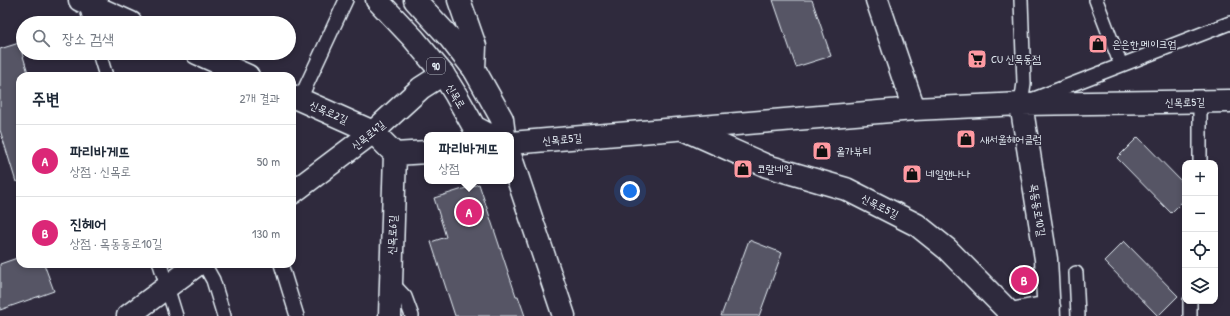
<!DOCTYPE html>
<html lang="ko">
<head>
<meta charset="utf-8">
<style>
  body { margin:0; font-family:"Patrick Hand","Poor Story",sans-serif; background:#f6f6f7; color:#1f2937 }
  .controls { position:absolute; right:12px; bottom:12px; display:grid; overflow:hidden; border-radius:8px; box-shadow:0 2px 6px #0003 }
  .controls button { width:36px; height:36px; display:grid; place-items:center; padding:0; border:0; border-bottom:1px solid #e0e1e3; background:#fff; color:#1f2937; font:20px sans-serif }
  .you { position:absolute; left:630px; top:191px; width:14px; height:14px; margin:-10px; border:3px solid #fff; border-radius:50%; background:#1a73e8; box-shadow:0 0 0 6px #1a73e833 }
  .badge { display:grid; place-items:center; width:26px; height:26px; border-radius:50%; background:#db2777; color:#fff; font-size:13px; font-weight:700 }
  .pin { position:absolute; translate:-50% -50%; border:2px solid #fff; box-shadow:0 1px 4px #0006 }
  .popup { position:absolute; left:424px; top:132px; width:90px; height:52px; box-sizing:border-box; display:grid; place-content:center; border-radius:8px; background:#fff; filter:drop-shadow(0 1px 3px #0005); font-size:13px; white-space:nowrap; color:#747a83 }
  .popup b { font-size:15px; color:#1f2937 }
  .popup::after { content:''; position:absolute; left:50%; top:100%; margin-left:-8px; border:8px solid transparent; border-top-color:#fff }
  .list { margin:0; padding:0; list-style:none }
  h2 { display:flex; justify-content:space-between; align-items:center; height:52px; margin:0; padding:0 16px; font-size:17px }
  h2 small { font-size:13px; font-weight:400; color:#747a83 }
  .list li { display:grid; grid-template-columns:26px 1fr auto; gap:12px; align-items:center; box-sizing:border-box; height:72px; padding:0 16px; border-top:1px solid #e0e1e3 }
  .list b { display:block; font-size:15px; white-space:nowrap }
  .list p { margin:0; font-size:13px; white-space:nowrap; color:#747a83 }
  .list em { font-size:13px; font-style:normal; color:#747a83 }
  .icon { flex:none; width:22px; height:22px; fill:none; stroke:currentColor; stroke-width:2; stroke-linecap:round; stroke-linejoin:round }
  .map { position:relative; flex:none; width:1230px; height:316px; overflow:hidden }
  .search { position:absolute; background:#fff; box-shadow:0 2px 6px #0003; left:16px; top:16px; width:280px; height:44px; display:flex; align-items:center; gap:10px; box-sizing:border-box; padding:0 14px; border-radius:22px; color:#747a83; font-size:15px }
  .panel { position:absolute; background:#fff; box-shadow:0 2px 6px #0003; left:16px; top:72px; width:280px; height:196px; border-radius:12px }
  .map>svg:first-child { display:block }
  .building { fill:#575565; stroke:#e8f1f8 }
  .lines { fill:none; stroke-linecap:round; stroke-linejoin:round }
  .service-casing { stroke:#e8f1f8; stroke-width:16 }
  .minor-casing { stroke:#e8f1f8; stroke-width:25 }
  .primary-casing { stroke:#e8f1f8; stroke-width:25 }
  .service { stroke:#2f2a3d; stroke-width:13 }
  .minor { stroke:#2f2a3d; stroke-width:22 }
  .primary { stroke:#2f2a3d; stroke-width:22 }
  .labels { text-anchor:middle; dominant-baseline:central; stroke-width:3; stroke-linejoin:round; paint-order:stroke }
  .shield { fill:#2f2a3d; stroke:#b0b5c0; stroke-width:1 }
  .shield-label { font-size:10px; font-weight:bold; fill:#e8f1f8 }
  .poi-label { font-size:11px; fill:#e8f1f8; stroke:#2f2a3d; text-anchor:start }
  .street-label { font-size:11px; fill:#e8f1f8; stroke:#2f2a3d }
</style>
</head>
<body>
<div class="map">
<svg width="1230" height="316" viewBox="0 0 1230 316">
  <rect width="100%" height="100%" fill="#2f2a3d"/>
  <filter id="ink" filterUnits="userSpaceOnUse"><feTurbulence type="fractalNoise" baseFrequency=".025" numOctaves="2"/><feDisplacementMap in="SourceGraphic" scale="8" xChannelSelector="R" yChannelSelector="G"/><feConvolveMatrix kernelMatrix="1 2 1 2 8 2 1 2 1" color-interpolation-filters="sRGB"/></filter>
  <g filter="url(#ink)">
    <path class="building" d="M773 0H812L831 56 796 67Z
      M19 43 29 76H20V181L16 182 0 130V49Z
      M1138 137 1185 185V199L1171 213 1117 158Z
      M479 184 516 296H518L525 316H455L431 242 446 237 434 198Z
      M749 240 782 253 759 316H721Z
      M1124 241 1178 296 1158 316 1104 261Z
      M20 257V264H44L54 291 0 310V264Z"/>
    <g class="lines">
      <defs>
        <path id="service" d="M1021 0 1024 83 1021 104 1230 23
          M1096 0 1121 65
          M85 2 91 23
          M99 53 106 76
          M300 99 346 0
          M1200 163V102
          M160 264 176 316
          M204 264 213 280 224 316
          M281 264 297 316
          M1076 273 1078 316
          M391 282 405 297 412 316
          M1190 316V301"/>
        <path id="minor" d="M80 0 131 23
          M459 0 475 46 474 69
          M877 0 914 109
          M197 53 248 76
          M292 96 373 132 395 154 427 152
          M1021 104 1046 259 1049 316
          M686 130 767 166 846 189 917 225 947 249 1011 314 1049 307
          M511 143 914 109 1021 104 1230 101
          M292 193 373 132 421 88 443 74
          M128 316 198 264
          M390 316 395 154"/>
        <path id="primary" d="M377 0 413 38 443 74 456 95 474 127 489 135
          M415 0 450 38 474 69 502 119 504 135
          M511 158 564 316"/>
      </defs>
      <use href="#service" class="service-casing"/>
      <use href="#minor" class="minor-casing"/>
      <use href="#primary" class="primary-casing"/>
      <use href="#service" class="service"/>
      <use href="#minor" class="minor"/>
      <use href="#primary" class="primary"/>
    </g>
  </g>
  <defs>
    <symbol id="shop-square" viewBox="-11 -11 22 22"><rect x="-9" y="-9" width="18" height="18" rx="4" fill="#ff9aa2" stroke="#2f2a3d"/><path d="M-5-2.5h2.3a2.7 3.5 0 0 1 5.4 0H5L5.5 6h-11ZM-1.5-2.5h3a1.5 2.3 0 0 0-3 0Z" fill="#111"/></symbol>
    <symbol id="supermarket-square" viewBox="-11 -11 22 22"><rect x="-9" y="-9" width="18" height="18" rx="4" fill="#ff9aa2" stroke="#2f2a3d"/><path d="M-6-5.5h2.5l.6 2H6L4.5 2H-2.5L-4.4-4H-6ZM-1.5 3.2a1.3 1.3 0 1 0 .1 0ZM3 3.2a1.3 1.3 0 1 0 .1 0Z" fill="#111"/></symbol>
  </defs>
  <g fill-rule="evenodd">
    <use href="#shop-square" x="1087" y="33" width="22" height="22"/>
    <use href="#supermarket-square" x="966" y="48" width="22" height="22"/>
    <use href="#shop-square" x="955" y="128" width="22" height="22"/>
    <use href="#shop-square" x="811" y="140" width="22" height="22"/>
    <use href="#shop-square" x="732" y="158" width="22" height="22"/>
    <use href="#shop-square" x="901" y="163" width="22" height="22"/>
  </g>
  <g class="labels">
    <rect class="shield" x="427" y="58" width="18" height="16" rx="3"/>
    <g class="shield-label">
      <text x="436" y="66">90</text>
    </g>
    <g class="poi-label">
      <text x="1112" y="44">은은한 메이크업</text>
      <text x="991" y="59">CU 신목동점</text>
      <text x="980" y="139">새서울헤어클럽</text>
      <text x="836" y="151">올가뷰티</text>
      <text x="757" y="169">코랄네일</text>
      <text x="926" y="174">네일앤나나</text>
    </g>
    <g class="street-label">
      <text transform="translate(456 96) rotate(59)">신목로</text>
      <text transform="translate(1185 102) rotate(-1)">신목로5길</text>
      <text transform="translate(329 112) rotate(24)">신목로2길</text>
      <text transform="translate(368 135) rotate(-39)">신목로4길</text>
      <text transform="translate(562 139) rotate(-5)">신목로5길</text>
      <text transform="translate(880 206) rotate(27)">신목로5길</text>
      <text transform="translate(1038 210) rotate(81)">목동동로10길</text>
      <text transform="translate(392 235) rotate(-88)">신목로6길</text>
    </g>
  </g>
</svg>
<div class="controls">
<button>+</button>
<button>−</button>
<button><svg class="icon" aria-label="locate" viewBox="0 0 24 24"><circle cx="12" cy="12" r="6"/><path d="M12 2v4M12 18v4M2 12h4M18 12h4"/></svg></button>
<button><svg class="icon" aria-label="layers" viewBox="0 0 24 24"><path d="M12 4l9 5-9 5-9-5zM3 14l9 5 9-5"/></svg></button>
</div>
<div class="you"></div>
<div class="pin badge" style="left:469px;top:212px">A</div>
<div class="popup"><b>파리바게뜨</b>상점</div>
<div class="pin badge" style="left:1024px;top:280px">B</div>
<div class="search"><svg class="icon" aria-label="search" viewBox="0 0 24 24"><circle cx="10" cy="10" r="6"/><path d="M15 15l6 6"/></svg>장소 검색</div>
<section class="panel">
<h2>주변<small>2개 결과</small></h2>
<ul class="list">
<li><span class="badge">A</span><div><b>파리바게뜨</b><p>상점 · 신목로</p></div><em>50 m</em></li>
<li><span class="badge">B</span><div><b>진헤어</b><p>상점 · 목동동로10길</p></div><em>130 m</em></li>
</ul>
</section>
</div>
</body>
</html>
